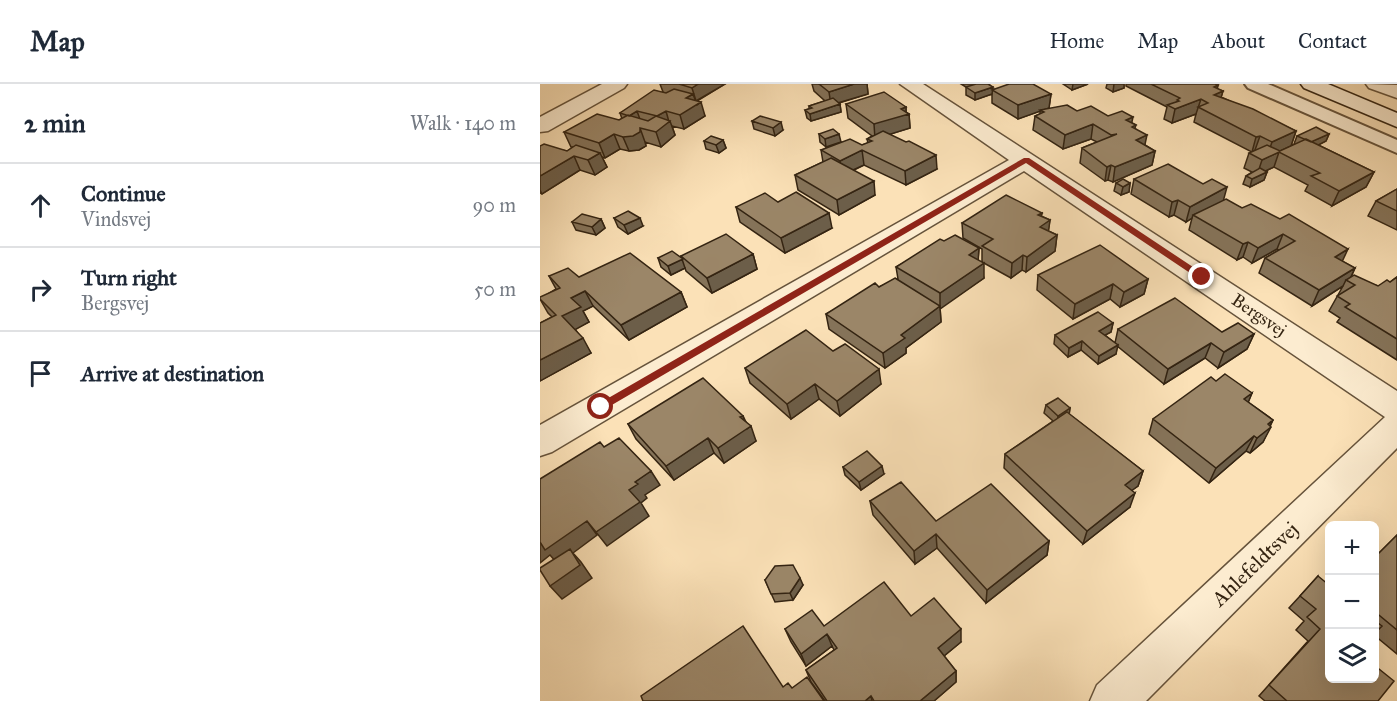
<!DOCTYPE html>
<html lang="en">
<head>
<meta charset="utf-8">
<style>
  body { margin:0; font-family:"IM FELL Great Primer",serif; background:#f2f2f3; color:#1f2937 }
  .controls { position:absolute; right:18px; bottom:18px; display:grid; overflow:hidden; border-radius:9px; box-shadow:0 6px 24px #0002 }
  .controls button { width:54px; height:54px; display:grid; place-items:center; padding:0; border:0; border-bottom:2px solid #e0e1e3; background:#fff; color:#1f2937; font:30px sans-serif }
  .stop { position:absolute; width:18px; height:18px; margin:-14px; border:4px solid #8f2418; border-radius:50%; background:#fff }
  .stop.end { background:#8f2418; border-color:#fff; box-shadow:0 2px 6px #0008 }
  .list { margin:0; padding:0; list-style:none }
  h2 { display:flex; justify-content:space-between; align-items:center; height:78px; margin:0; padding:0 24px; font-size:26px }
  h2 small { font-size:20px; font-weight:400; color:#747a83 }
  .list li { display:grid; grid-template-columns:39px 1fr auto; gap:18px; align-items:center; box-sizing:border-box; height:84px; padding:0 24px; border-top:2px solid #e0e1e3 }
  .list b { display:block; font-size:22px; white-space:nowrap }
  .list p { margin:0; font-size:20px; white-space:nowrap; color:#747a83 }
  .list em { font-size:20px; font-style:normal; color:#747a83 }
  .icon { flex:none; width:33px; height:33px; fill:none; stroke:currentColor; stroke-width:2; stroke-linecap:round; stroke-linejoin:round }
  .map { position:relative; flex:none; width:857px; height:617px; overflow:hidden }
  header { display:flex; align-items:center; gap:36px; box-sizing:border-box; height:84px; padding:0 30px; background:#fff; border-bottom:2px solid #e0e1e3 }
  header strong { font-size:28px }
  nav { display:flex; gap:33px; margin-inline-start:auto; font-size:21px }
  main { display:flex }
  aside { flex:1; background:#fff }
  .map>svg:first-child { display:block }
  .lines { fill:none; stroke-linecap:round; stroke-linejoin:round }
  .service-casing { stroke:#66533b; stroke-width:4 }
  .minor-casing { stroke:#66533b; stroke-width:3 }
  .tertiary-casing { stroke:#66533b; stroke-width:3 }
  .secondary-casing { stroke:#342412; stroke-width:3 }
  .service { fill:#fcecd0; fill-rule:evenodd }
  .minor { fill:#fcecd0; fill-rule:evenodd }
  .tertiary { fill:#fcecd0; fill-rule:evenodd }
  .secondary { fill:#fcecd0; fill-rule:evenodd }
  .wall { fill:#857359; stroke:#342412; stroke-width:1.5 }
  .shaded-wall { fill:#6c5e49; stroke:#342412; stroke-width:1.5 }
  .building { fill:#9b8668; stroke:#342412; stroke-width:1.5 }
  .route { fill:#8f2418 }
  .labels { text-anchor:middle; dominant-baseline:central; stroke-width:4.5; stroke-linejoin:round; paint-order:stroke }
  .street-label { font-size:18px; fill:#342412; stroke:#fcecd0 }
  .near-street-label { font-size:21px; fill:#342412; stroke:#fcecd0 }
</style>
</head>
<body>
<header>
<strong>Map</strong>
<nav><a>Home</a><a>Map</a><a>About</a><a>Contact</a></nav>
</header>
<main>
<aside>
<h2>2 min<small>Walk · 140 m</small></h2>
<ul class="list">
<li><svg class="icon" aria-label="ahead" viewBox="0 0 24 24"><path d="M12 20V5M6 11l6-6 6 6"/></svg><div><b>Continue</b><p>Vindsvej</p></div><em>90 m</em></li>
<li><svg class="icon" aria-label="right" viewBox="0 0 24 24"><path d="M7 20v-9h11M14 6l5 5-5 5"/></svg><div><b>Turn right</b><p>Bergsvej</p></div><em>50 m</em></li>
<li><svg class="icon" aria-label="arrive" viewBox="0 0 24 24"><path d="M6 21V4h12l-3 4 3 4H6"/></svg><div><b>Arrive at destination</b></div></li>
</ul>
</aside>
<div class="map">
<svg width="857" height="617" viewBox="0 0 857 617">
  <rect width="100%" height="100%" fill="#fbe1b7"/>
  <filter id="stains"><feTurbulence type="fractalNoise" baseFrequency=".00333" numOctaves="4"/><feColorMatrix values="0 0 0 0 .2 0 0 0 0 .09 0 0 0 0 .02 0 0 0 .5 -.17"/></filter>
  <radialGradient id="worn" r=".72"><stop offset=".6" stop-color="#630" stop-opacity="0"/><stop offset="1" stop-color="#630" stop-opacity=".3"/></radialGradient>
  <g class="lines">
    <defs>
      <path id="service" d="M705 0H728L857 56V69L708 4Z"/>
      <path id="minor" d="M360 0H383L857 307V364L606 617H550L557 601 845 333 484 87 12 368 0 372V341L469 76Z
        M826 0 857 1V14L829 4Z"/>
      <path id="tertiary" d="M62 0H87L84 4 8 47 0 48V33Z"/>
      <path id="secondary" d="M761 0H788L857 29V43L764 4Z"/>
    </defs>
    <use href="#service" class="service-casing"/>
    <use href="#minor" class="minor-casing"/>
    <use href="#tertiary" class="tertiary-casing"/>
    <use href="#secondary" class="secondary-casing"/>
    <use href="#service" class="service"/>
    <use href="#minor" class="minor"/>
    <use href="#tertiary" class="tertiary"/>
    <use href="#secondary" class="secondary"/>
  </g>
  <path class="wall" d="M120 0H185L157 17 165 32 144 45 132 42 135 51 121 63 105 58 106 62 99 66 89 67 80 65 65 74 62 73 67 83 55 91 40 86 2 110 0 109V62L27 67 33 63H31L24 48 79 36 82 35 80 29 123 8Z
    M272 0H327L328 10 299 19 300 20 301 28 271 37 267 34 265 26 269 25V22L285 17 274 7Z
    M421 0H449L453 5 511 10 509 24 506 25 537 27 568 32 592 39 596 41 595 44 605 61 615 67 612 81 573 98 568 96 565 97 540 79 542 64 557 58 551 55 523 65 493 46 495 32 500 30V27L478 35 452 19V10L435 16 426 11V3Z
    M523 0H548L532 6Z
    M567 0H584V4L573 8 566 4Z
    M586 0H675L678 1 677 5 683 7 681 13 756 47 751 62 739 67 755 60H754L757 52 789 50 786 57 778 61 834 88 826 103 792 122 765 107 768 101 734 83 725 87 727 88 724 96 710 103 703 100 706 92 712 88 704 84 709 69 712 68 654 38 656 30 632 39 624 35 627 23 586 2Z
    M306 20 366 23V28L369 30 370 44 350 50 397 85 366 101 324 81 314 86 335 111 299 131 258 106 255 91 283 78 281 66 322 61 328 59 327 55 332 52 308 34Z
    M212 37 243 46 235 52 214 45Z
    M279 50 301 58 286 63 280 58Z
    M183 56 186 64 179 69 166 65 164 57Z
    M594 95 683 117 702 124 815 184 811 193 838 202 850 198 857 193V276L797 238 800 234 789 227 803 202 772 222 719 189 725 174 739 166 737 165 712 179 703 173 697 176 649 146 652 134 646 138 634 131 629 133 591 110Z
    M576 99H590L589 108 581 111 574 107Z
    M857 105V146L828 132 836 117Z
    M238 118 292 144 245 169 200 138 196 123Z
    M502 129 501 132 510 136 508 147 517 151 515 167 486 188 482 186 471 194 442 178V165L423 154 422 139Z
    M74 134 103 142 88 150 78 143Z
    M61 135 65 144 56 151 36 146 32 138Z
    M404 157 439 164 438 176 444 194 400 224 401 238 366 264V269L345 284 289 245 286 230 339 203 358 195 356 183Z
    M213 170 217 185 172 209 146 187 145 184 131 191 121 183 118 174H141V172Z
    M498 191 608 195 604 210 580 223 570 215 533 235 497 206Z
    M9 192 39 193 141 208 147 223 89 256 53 222 43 227 49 238 35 245 51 269 0 297V239L12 233 8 229 0 215 16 205Z
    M573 239 571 248 565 251 575 259 578 245 714 250 707 265 678 284 665 274 624 300 577 262 576 270 558 280 541 266 528 273 514 260 515 251Z
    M293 267 341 300 300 332 279 315 251 335 210 299 205 284Z
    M676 297 712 309 708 318 733 336 723 358 710 369 706 367 669 399 609 350 613 335Z
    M506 321 530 324 529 330 603 387 598 402 592 406 590 423 543 460 464 384 465 370 513 337 504 329Z
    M203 332 216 357 184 379 174 369 134 396 96 355 88 340Z
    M303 383 344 390 321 406 305 391Z
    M330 417 396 437 509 457 507 471 446 519 397 464 375 480 333 431Z
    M857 451V570L834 551V474Z
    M778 492 789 594 838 617H725L719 612 768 557 756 546 764 537 749 524 760 512Z
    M225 496 263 501 253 516 235 518Z
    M371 532 421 558 404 572 416 587V598L394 617H285L271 598 266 586 294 566 292 562 266 582 251 558 245 545 284 542Z"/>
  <path class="shaded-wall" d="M158 0H185L156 17 152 4Z
    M314 0H327L328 10 291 21 289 8Z
    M533 0H548L532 6Z
    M574 0H584V4L573 8Z
    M678 1 676 10 683 7 679 21 671 24 674 3Z
    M453 3 452 10 435 16V9Z
    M153 10 157 21 161 18 165 32 144 45 140 31 146 14Z
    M511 10 509 24 478 35V21Z
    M661 15 656 30 632 39 635 25Z
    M300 20 301 28 271 37 270 30Z
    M366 23V31L369 30 370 44 335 55 334 40 361 25Z
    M97 27 102 41 89 32Z
    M126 27 129 38 130 37 135 51 121 63 116 48 117 32Z
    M593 33 590 47 586 36Z
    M241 38 243 46 235 52 233 44Z
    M553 40 551 55 523 65 525 51Z
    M100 44 105 58 106 62 99 66 89 67 83 53Z
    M756 47 751 62 727 73 732 58Z
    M74 50 80 65 65 74 59 59Z
    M299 50 301 58 286 63 285 55Z
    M789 50 786 57 767 67 770 58Z
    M607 51 604 65 596 56Z
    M720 52 715 66 712 68 716 53Z
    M183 56 186 64 179 69 176 61Z
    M322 66 324 81 302 91 300 77Z
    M615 67 612 81 573 98 575 83Z
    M739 68 734 83 717 91 722 76Z
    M60 69 67 83 55 91 48 76Z
    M396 71 397 85 366 101 365 87Z
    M34 72 40 86 2 110 0 106V92Z
    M571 81 568 96 565 97 567 83Z
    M727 88 724 96 710 103 712 95Z
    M834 88 826 103 792 122 799 107Z
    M334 97 335 111 299 131 297 116Z
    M590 99 589 108 581 111 583 103Z
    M687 103 683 118 653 131 652 134 646 138 650 123Z
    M638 116 634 131 629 133 632 118Z
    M289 129 292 144 245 169 241 154Z
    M502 129 500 142 510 136 508 151 499 158 498 131Z
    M100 134 103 142 88 150 84 141Z
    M61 135 65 144 56 151 52 143Z
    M743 150 737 165 712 179 718 164Z
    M517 151 515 167 486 188 487 173Z
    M708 158 703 173 697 176 703 160Z
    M439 164 438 179 429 171Z
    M808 165 801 180 795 173Z
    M213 170 217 185 172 209 167 194Z
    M483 171 482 186 471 194 472 179Z
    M142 175 145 184 131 191 128 182Z
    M444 179V194L400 225V209Z
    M815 184 809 197 806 196 803 202 772 222 779 206Z
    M608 195 604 210 580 223 584 208Z
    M573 200 570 215 533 235 535 220Z
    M45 207 53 222 43 227 49 238 31 248 22 232 31 214Z
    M141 208 147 223 89 256 81 241Z
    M400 222 401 238 366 264V269L345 284 343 269 361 251Z
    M573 239 571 248 558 255 559 247Z
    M714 250 707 265 678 284 684 268Z
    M43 254 51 269 0 297V276Z
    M542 257 541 266 528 273 529 264Z
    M671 259 665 274 624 300 628 285Z
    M578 261 576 270 558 280 559 272Z
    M339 285 341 300 300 332 297 317Z
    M275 300 279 315 251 335 247 320Z
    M712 309 706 324 704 315Z
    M530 324 529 332 517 340 518 332Z
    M203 332 207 345 211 342 216 357 184 379 178 364 200 333Z
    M733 336 728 345 731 343 723 358 710 369 717 354 728 340Z
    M714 352 706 367 669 399 676 384Z
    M168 354 174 369 134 396 126 382Z
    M342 382 344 390 321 406 319 398Z
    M111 387 120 401 105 411 107 414 101 419 109 432 67 462 56 448 95 398Z
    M603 387 598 402 580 415 585 401Z
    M595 409 590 423 543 460 547 447Z
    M47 437 57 451 33 469 41 478 52 494 22 515 10 502 17 479 10 471 0 479V458Z
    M396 450 397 464 375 480 374 467Z
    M509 457 507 471 446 519 447 506Z
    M260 494 263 501 253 516 250 509Z
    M421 545V558L399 576 398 564Z
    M287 550 292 562 266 582 261 570Z
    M416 587V598L394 617H380Z
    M331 612 332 617H325Z"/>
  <path class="building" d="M139 0H158L152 4Z
    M279 0H314L289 8Z
    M436 0H448L453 3 435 9 426 3Z
    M469 0H493L511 10 478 21 452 6Z
    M611 0H675L678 1 674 3 683 7 674 11 713 25 756 47 732 58 720 52 716 53 658 23 668 19 661 15 635 25 627 21 639 17 637 16 640 14Z
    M134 5 153 10 146 14 161 18 140 31 126 27 117 32 97 27 89 32 80 29 114 6 126 9Z
    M344 8 366 23 361 25 369 30 334 40 306 20Z
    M293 14 300 20 270 30 265 26 272 24 269 22Z
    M527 21 537 27 551 22 568 32 582 27 593 33 586 36 596 41 592 43 607 51 596 56 615 67 575 83 571 81 567 83 542 64 577 50 571 51 553 40 525 51 495 32 504 28 500 26Z
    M57 30 79 36 88 31 108 37 116 32 130 37 116 48 100 44V48L93 52 83 53 74 50 59 59 24 48Z
    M220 32 241 38 233 44 212 37Z
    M776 43 789 50 771 58 757 52Z
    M293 45 299 50 285 55 279 50Z
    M343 47 366 58 369 57 396 71 365 87 322 66 300 77 281 66 310 55 322 61 332 57 327 55Z
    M171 52 183 56 176 61 164 57Z
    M766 55 834 88 799 107 771 92 780 89 739 68 722 76 709 69 727 61 740 67Z
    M4 60 27 67 36 61 60 69 48 76 34 72 0 92V62Z
    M291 74 334 97 297 116 255 91Z
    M628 80 663 100 672 95 687 103 650 123 638 116 632 118 594 95Z
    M720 84 727 88 712 95 706 92Z
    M583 95 590 99 583 103 576 99Z
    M857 105V127L836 117Z
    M256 108 289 129 241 154 196 123 225 109 238 118Z
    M466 111 502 129 498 131 510 136 500 143 517 151 487 173 483 171 472 179 442 162 453 155 422 139Z
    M686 115 702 124 711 120 740 135 749 130 808 165 795 173 815 184 779 206 725 174 755 157 743 150 718 164 708 158 703 160 653 131Z
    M88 127 100 134 84 141 74 134Z
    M42 130 61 135 52 143 32 138Z
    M186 150 213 170 167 194 141 172Z
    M415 151 439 164 429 171 444 179 400 209 356 183 400 155 404 157Z
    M560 161 608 195 584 208 573 200 535 220 498 191Z
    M132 167 143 175 128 182 118 174Z
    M90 169 141 208 81 241 45 207 31 214 41 223 22 232 43 254 0 276V239L16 231 0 215V213L20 204 9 192 28 184 39 193Z
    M814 191 838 202 847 196 850 198 857 193V255L805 223 810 220 797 212 815 201 806 196Z
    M355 194 400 222 361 251 365 254 343 269 286 230 335 199 339 203Z
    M635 214 682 248 698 239 714 250 684 268 671 259 628 285 578 245Z
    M558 228 573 239 559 247 578 261 559 272 542 257 529 264 515 251Z
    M266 246 293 267 305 260 339 285 297 317 275 300 247 320 205 284Z
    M685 290 712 309 704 315 733 336 728 340 731 343 717 354 714 352 676 384 613 335 671 293 676 297Z
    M163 294 203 332 200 333 211 342 178 364 168 354 126 382 88 340Z
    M518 314 530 324 518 332 506 321Z
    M527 328 603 387 585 401 595 409 547 447 465 370Z
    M79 354 111 387 95 398 98 400 89 406 100 418 56 448 47 437 5 466 0 458V395L60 358 64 363Z
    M327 367 342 382 319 398 303 383Z
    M361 398 396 437 451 400 509 457 447 506 396 450 374 467 330 417Z
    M857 451V546L834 527V474Z
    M30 465 40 481 10 502 0 486V484Z
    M253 481 260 494 250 509 231 510 225 496 235 482Z
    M778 492 789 501V594H834V581L854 597 838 617H747L729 601 780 545 767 533 776 525 760 512Z
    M344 498 371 532 394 514 421 545 398 564 416 587 380 617H334L331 612 325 617H287L266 586 297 564 287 550 261 570 245 545 272 526 284 542Z
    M834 536 842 542 834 550Z
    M203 542 243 603 248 599 252 604 267 593 284 617H103L101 612Z"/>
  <path class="route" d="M484 74H489L665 191V195H659L486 79 65 325H58V320Z"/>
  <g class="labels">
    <g class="street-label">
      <text transform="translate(719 231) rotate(34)">Bergsvej</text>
    </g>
    <g class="near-street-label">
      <text transform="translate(715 480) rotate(-44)">Ahlefeldtsvej</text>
    </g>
  </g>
  <rect width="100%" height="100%" filter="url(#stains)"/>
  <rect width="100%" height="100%" fill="url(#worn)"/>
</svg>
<div class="controls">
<button>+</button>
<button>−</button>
<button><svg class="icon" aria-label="layers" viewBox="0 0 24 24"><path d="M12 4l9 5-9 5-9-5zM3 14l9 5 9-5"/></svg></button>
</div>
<div class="stop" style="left:61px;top:323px"></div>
<div class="stop end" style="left:662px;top:193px"></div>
</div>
</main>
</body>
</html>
